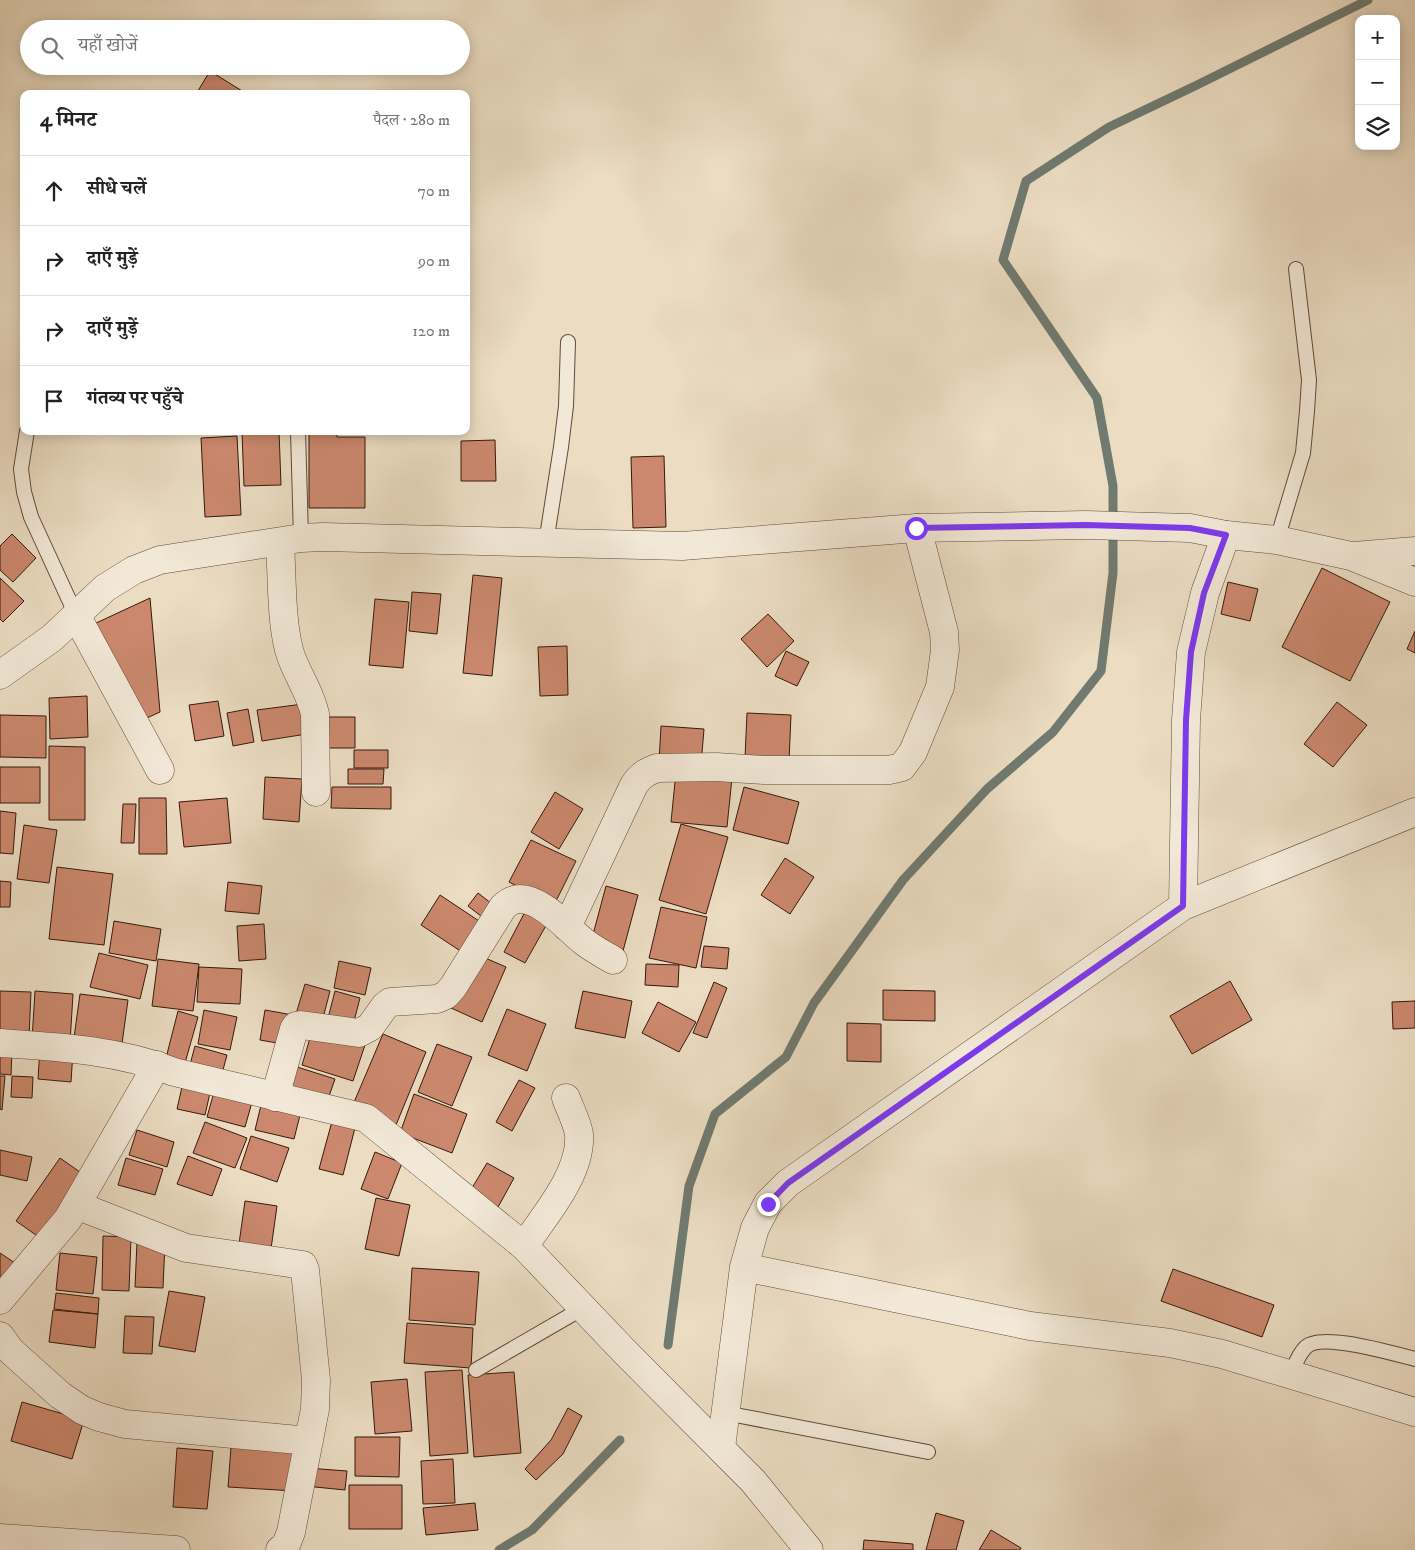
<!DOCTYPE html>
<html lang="hi">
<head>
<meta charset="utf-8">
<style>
  body { margin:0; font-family:"IM FELL DW Pica","Noto Serif Devanagari",serif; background:#f6f6f6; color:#222 }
  .controls { position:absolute; right:15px; top:15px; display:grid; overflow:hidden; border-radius:10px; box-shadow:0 2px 12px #0003 }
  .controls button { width:45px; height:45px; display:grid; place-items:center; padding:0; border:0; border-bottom:1px solid #e0e0e0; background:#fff; color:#222; font:25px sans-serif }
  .stop { position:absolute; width:15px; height:15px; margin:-11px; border:4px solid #7c3aed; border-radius:50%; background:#fff }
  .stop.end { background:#7c3aed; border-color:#fff; box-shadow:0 1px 5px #0008 }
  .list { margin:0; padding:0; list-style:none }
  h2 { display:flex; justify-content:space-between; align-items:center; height:65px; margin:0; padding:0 20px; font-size:21px }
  h2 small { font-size:16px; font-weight:400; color:#767676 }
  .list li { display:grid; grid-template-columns:32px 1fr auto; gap:15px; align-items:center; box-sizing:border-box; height:70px; padding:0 20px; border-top:1px solid #e0e0e0 }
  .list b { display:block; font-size:19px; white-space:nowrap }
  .list em { font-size:16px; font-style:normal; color:#767676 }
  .icon { flex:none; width:28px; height:28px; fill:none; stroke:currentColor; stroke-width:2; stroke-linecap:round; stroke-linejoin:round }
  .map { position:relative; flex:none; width:1415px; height:1550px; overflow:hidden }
  .search { position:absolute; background:#fff; box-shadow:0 2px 12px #0003; left:20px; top:20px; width:450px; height:55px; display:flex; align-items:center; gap:12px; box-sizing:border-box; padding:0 18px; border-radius:28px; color:#767676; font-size:19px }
  .panel { position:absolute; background:#fff; box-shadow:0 2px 12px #0003; left:20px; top:90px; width:450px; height:345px; border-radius:10px }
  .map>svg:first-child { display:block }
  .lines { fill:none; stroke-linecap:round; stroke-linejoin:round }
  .stream { stroke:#707a70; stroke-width:9 }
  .building { fill:#cb886e; stroke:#35190b }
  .service-casing { stroke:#624a39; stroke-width:16 }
  .minor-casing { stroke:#624a39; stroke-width:29 }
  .tertiary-casing { stroke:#624a39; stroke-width:29 }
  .service { stroke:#f2e8d7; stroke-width:14 }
  .minor { stroke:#f2e8d7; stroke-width:28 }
  .tertiary { stroke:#f2e8d7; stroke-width:28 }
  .route { stroke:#7c3aed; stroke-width:6 }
</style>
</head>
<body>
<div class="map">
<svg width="1415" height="1550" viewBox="0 0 1415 1550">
  <rect width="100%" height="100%" fill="#ebdcc2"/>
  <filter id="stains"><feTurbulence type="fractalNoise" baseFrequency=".004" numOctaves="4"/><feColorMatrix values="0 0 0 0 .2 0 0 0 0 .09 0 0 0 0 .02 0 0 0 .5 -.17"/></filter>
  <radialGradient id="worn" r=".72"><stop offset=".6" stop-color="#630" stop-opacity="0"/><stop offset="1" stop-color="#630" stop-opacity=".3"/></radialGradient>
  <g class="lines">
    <path class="stream" d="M668 1345 689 1186 715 1114 786 1057 814 1003 903 880 987 789 1053 732 1101 671 1113 573V486L1097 398 1003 260 1026 181 1109 127 1197 85 1368 0
      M499 1550 532 1530 620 1440"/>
  </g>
  <path class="building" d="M210 71 247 94H196Z
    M279 431 281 485 244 486 242 432Z
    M309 431H337V437H365V508H309Z
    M237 436 241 515 205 517 201 438Z
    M495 440 496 481H461V441Z
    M664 456 666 527 633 528 631 457Z
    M12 534 36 558 13 582 0 570V546Z
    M1322 568 1390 602 1350 681 1282 647Z
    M473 575 502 578 492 676 463 673Z
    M0 578 24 601 3 622 0 619Z
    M1228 582 1258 589 1250 621 1221 614Z
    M412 592 441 594 437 634 409 631Z
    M150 598 160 712 138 722 94 624Z
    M375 599 409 602 403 668 369 665Z
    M768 614 794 641 767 667 741 639Z
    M1415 631V653L1407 649Z
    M567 646 568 695 540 696 538 647Z
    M786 651 809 662 797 686 775 676Z
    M87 696 88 737 50 739 49 698Z
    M218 701 224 736 195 741 189 705Z
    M1337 702 1367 725 1333 767 1304 744Z
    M303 704 307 734 262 741 257 710Z
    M248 709 254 742 233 746 227 713Z
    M747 713 791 715 789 761 745 758Z
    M0 715 46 716V758L0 757Z
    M324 717H355V748H323Z
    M661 726 704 729 701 765 659 762Z
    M49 746 85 747V820H49Z
    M354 750H388V768H354Z
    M0 767H40V803H0Z
    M348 769H384L383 784H348Z
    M676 772 732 778 727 827 671 822Z
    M265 777 302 779 299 822 263 819Z
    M332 787H391V809L331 808Z
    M744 787 799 802 788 844 733 830Z
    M555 792 583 809 559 849 531 832Z
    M139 798H166L167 854H139Z
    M227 798 231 843 184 847 179 802Z
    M123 804H136L134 843H121Z
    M0 811 16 813 13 854 0 853Z
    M681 824 728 837 706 914 659 900Z
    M24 825 57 830 49 883 17 879Z
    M531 840 576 861 554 905 509 882Z
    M785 858 814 877 790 914 761 895Z
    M57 867 113 874 104 945 49 939Z
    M0 881 11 882 10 907H0Z
    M228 882 262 886 259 914 225 911Z
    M606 886 638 895 623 951 591 942Z
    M478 893 496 907 486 920 468 906Z
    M440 895 485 925 465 954 421 925Z
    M661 907 707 917 696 968 649 958Z
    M526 910 548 922 525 963 504 952Z
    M114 921 161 929 156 961 109 953Z
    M264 924 266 959 239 961 237 926Z
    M704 946 729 948 727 969 701 967Z
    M99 953 148 965 140 999 90 987Z
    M476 954 506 967 482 1022 451 1008Z
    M158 959 199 964 193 1011 152 1006Z
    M339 961 371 968 365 995 334 988Z
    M646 964 679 965 678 987 645 985Z
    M199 967 242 969 240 1004 197 1002Z
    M1230 981 1252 1020 1192 1054 1170 1016Z
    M714 982 727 988 707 1038 693 1033Z
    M305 984 330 991 322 1022 296 1014Z
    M883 990 935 991V1021L883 1020Z
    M0 991 31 992 29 1038 0 1037Z
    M35 991 73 994 70 1043 32 1040Z
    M335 991 360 998 352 1029 327 1022Z
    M583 991 632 1001 625 1038 575 1028Z
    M80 994 128 1000 121 1051 73 1045Z
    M1415 1001V1028L1393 1029 1392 1002Z
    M658 1002 696 1022 679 1052 642 1033Z
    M507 1009 546 1024 527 1071 488 1055Z
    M204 1010 237 1017 230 1050 198 1044Z
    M265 1010 293 1015 288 1045 260 1040Z
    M178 1011 198 1017 185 1063 166 1058Z
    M847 1023 881 1024V1062L847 1061Z
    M313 1028 365 1045 353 1081 302 1065Z
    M383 1034 426 1052 396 1125 352 1107Z
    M437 1044 472 1057 452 1106 418 1092Z
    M195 1046 227 1055 220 1081 188 1072Z
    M40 1048 73 1051 71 1082 38 1079Z
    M0 1050 12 1051 11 1075 0 1074Z
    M294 1066 335 1079 327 1102 286 1089Z
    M0 1076H5L2 1110 0 1109Z
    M12 1076 33 1077 32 1098 11 1097Z
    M184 1078 212 1084 205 1115 177 1109Z
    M519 1080 535 1088 512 1131 496 1122Z
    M216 1085 254 1095 245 1127 207 1117Z
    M414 1094 467 1114 452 1153 400 1133Z
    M263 1097 302 1107 294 1139 255 1130Z
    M334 1114 357 1120 343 1175 319 1169Z
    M205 1122 247 1138 235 1168 193 1153Z
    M137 1130 174 1142 167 1167 129 1155Z
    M251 1136 289 1148 277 1182 240 1169Z
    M0 1150 32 1157 27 1181 0 1175Z
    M375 1152 402 1163 388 1199 361 1189Z
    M188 1156 222 1169 212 1196 177 1184Z
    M60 1158 87 1177 43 1240 16 1221Z
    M126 1158 163 1169 155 1195 118 1185Z
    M487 1163 514 1178 497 1209 469 1193Z
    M376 1198 410 1205 399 1256 365 1249Z
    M245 1201 277 1206 270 1256 238 1251Z
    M103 1236 131 1237 129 1291 102 1290Z
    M137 1242 165 1243 163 1288 135 1287Z
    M0 1253 15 1263 0 1288Z
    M60 1253 97 1257 93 1294 56 1290Z
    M412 1268 479 1272 475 1325 409 1320Z
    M1173 1269 1274 1305 1262 1337 1161 1301Z
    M169 1291 205 1297 195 1352 159 1346Z
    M56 1293 99 1298 98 1314 54 1309Z
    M53 1310 98 1314 95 1348 49 1342Z
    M125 1316 154 1317 152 1354 123 1353Z
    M407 1323 473 1328 471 1368 404 1363Z
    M462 1370 468 1453 430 1456 425 1372Z
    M514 1372 521 1453 474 1457 468 1375Z
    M407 1379 412 1431 375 1434 371 1382Z
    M22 1402 84 1420 72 1459 11 1441Z
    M568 1408 582 1416 563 1454 536 1480 525 1469 551 1440Z
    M355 1437H400L399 1477 355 1476Z
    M231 1447 298 1451 295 1491 228 1487Z
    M177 1448 213 1451 207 1509 173 1507Z
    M453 1459 455 1503 423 1504 421 1461Z
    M307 1468 347 1471 345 1490 305 1486Z
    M349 1485H402V1529H349Z
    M475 1503 478 1530 426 1535 423 1508Z
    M936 1513 964 1521 956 1550H926Z
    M991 1530 1021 1548 1020 1550H979Z
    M864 1540 913 1544V1550H863Z"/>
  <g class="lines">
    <defs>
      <path id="service" d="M27 431 21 469 24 492 31 517 76 615
        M298 431 301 538
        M1277 540 1303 453 1307 411 1309 380 1296 269
        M546 543 561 447 566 406 568 342
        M476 1370 583 1308
        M1290 1376C1294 1367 1298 1355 1305 1348 1319 1331 1394 1354 1415 1359
        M725 1413 928 1452"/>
      <path id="minor" d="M280 542C282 574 281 619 289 650 295 672 310 691 315 714L316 792
        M76 615 160 770
        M1183 906 1186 720 1191 652 1205 593 1226 535
        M567 927 634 785C641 775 646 772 657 768L716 767 764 770H889L902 767 913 752 940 687 945 650 944 632 917 528
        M275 1097 294 1029 296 1026 301 1025 359 1033 370 1027 385 1006 390 1002 437 999 446 995 453 987 503 907C507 903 513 899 520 899 542 899 567 928 583 941 593 949 603 954 613 960
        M76 1205 186 1248 303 1265 305 1270 316 1380 315 1409 291 1532 286 1545 280 1550
        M524 1246C545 1215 582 1173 579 1134 577 1122 570 1109 566 1098
        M744 1267 1030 1326 1170 1343 1222 1354 1415 1412
        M0 1300 68 1219 157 1065
        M0 1336 11 1351 60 1395 82 1410 99 1417 125 1424 309 1441
        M721 1448 744 1267 755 1228 768 1203 788 1183 1183 906 1415 812
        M0 1538 176 1550"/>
      <path id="tertiary" d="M1354 556 1415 551
        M0 675 52 638 105 588 134 570 160 560 301 538 323 537 682 546 917 528 1086 525 1190 528 1226 535 1277 540 1351 556 1415 582
        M0 1043C59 1047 119 1050 174 1072L366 1118 524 1246 623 1350 753 1481 809 1550"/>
    </defs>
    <use href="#service" class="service-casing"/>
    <use href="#minor" class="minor-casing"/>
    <use href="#tertiary" class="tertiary-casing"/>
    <use href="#service" class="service"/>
    <use href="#minor" class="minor"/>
    <use href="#tertiary" class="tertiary"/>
  </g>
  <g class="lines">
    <path class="route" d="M768 1204 788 1183 1183 906 1186 720 1191 652 1204 593 1226 535 1190 528 1086 525 916 528"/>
  </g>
  <rect width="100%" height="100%" filter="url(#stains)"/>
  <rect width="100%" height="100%" fill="url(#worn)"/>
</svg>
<div class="controls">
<button>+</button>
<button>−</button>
<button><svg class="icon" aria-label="layers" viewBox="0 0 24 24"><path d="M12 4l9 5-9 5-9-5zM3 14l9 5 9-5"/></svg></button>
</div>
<div class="stop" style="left:916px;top:528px"></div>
<div class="stop end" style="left:768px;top:1204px"></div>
<div class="search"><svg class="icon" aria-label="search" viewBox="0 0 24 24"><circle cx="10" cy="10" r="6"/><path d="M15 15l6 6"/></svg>यहाँ खोजें</div>
<section class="panel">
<h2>4 मिनट<small>पैदल · 280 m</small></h2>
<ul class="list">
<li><svg class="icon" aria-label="ahead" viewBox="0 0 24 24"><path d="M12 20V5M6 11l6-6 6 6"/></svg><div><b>सीधे चलें</b></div><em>70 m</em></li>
<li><svg class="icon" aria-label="right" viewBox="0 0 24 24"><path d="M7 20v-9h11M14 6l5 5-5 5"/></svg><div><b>दाएँ मुड़ें</b></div><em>90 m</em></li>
<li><svg class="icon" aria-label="right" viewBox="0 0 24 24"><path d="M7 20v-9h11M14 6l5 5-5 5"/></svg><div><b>दाएँ मुड़ें</b></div><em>120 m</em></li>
<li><svg class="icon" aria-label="arrive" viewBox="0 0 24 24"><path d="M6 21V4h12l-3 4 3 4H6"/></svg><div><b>गंतव्य पर पहुँचे</b></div></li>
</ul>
</section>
</div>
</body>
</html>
